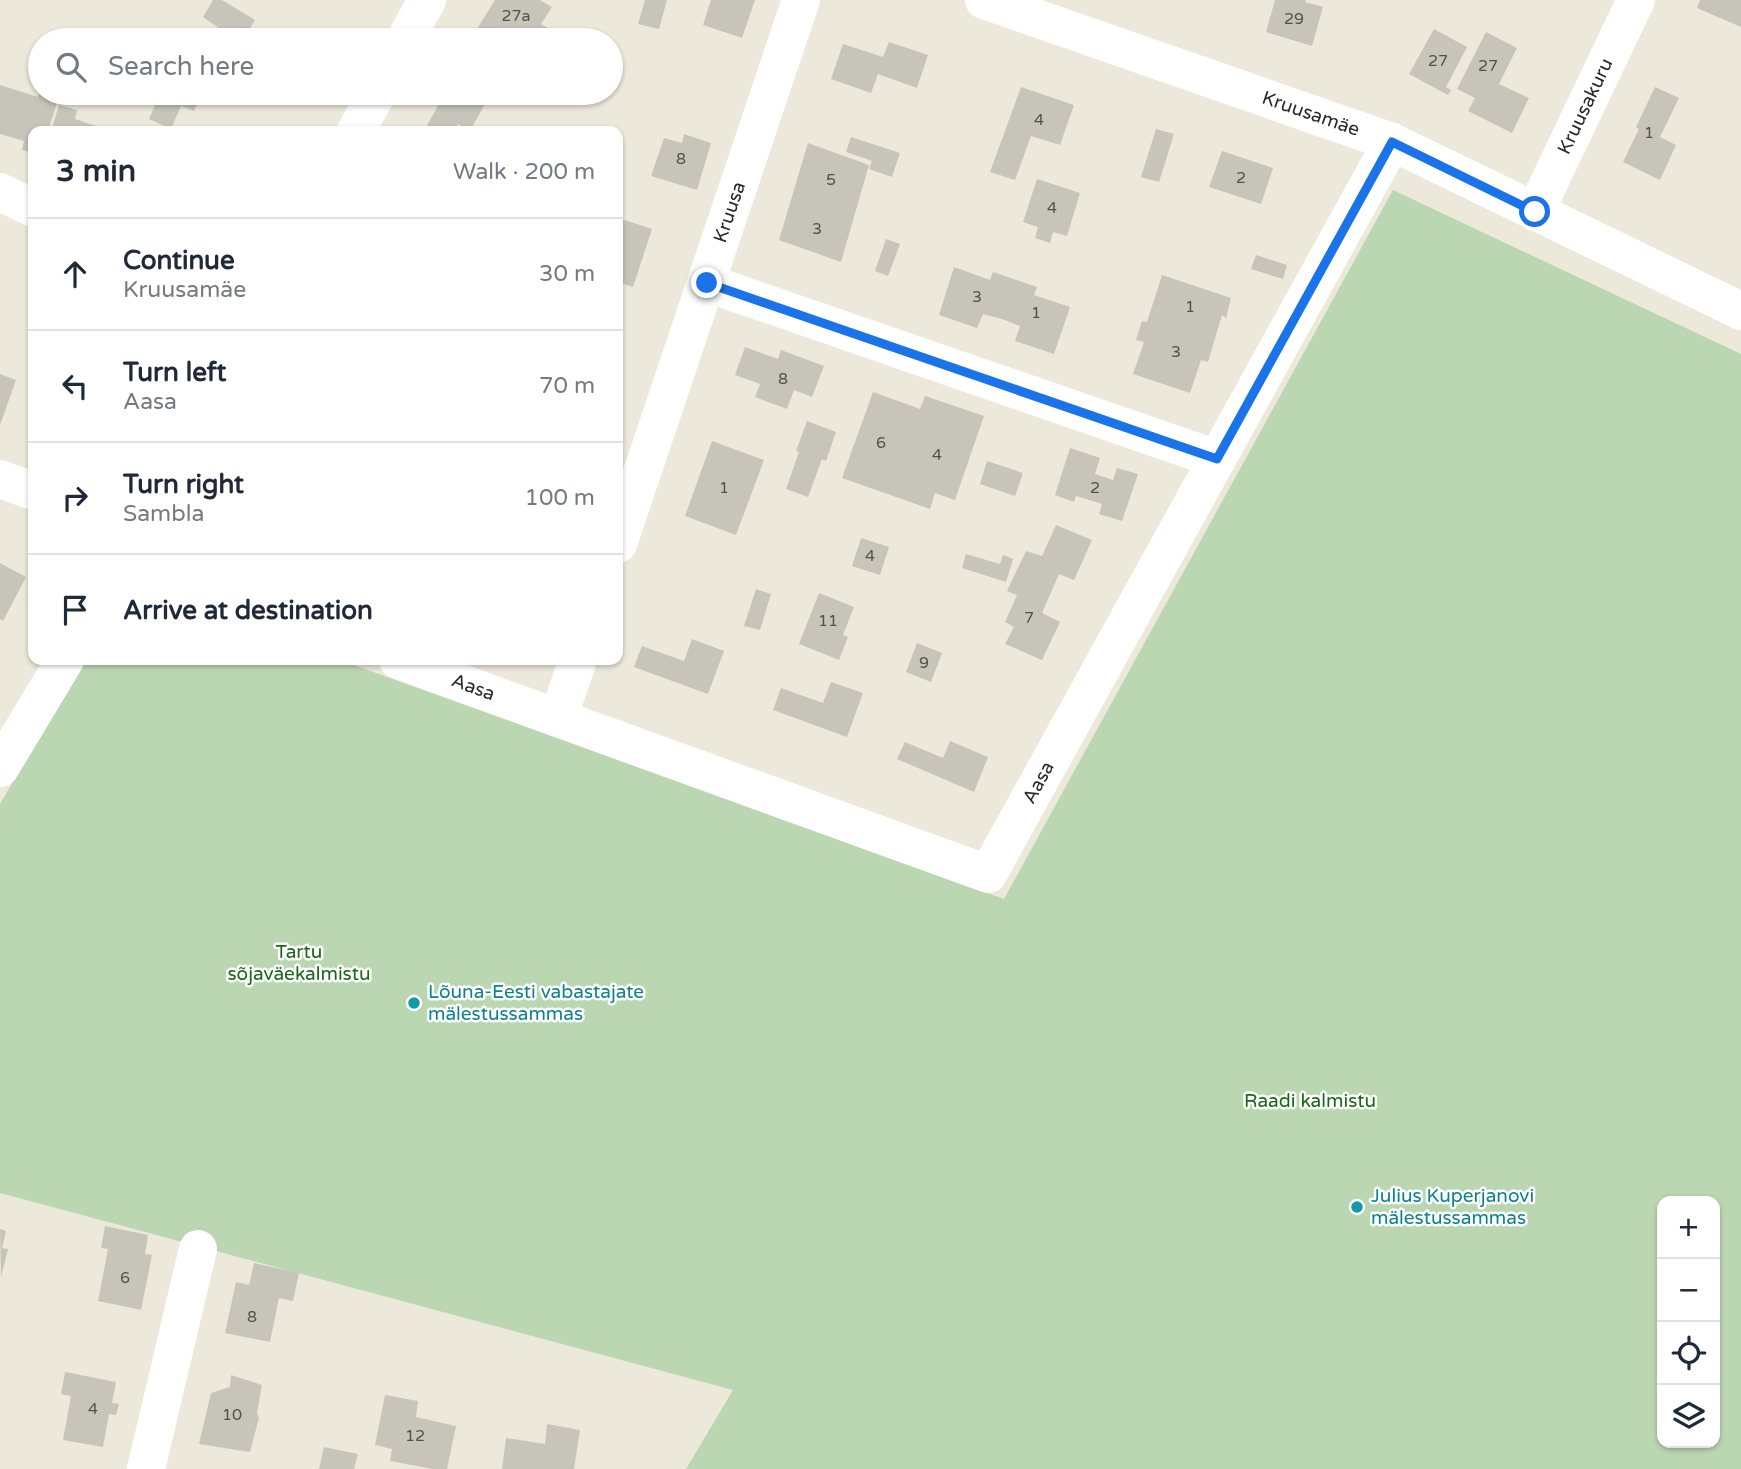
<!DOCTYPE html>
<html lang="en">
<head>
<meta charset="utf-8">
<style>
  body { margin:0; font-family:"Varela Round",sans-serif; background:#f2f2f3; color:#1f2937 }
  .controls { position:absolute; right:21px; bottom:21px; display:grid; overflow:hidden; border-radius:14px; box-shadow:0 2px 5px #0004 }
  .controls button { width:63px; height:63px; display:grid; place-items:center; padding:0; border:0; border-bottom:2px solid #e0e1e3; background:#fff; color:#1f2937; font:35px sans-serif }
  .stop { position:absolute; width:21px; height:21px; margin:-16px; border:5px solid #1a73e8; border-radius:50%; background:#fff }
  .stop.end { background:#1a73e8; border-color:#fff; box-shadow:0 2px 7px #0008 }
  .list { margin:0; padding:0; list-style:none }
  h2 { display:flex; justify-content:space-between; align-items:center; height:91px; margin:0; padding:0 28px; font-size:30px }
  h2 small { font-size:23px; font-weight:400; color:#747a83 }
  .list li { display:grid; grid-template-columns:46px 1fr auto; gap:21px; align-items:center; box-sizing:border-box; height:112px; padding:0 28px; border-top:2px solid #e0e1e3 }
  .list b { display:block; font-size:26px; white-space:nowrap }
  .list p { margin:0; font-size:23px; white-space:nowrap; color:#747a83 }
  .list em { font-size:23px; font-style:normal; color:#747a83 }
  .icon { flex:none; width:38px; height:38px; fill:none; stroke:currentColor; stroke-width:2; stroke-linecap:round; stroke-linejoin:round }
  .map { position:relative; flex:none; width:1741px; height:1469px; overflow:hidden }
  .search { position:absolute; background:#fff; box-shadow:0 2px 5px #0004; left:28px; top:28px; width:595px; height:77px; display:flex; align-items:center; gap:18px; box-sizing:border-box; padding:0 24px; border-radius:38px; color:#747a83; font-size:26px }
  .panel { position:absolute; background:#fff; box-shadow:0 2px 5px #0004; left:28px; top:126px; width:595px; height:539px; border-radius:14px }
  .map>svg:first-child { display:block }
  .cemetery { fill:#bbd7b1; fill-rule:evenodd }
  .building { fill:#c7c5ba }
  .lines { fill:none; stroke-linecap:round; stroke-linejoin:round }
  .minor { stroke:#fff; stroke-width:38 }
  .route { stroke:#1a73e8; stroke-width:9 }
  .culture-dot { fill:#0f9aa8; stroke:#fff; stroke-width:2.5 }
  .labels { text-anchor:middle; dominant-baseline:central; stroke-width:5; stroke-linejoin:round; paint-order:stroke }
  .number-label { font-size:16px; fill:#50504d }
  .street-label { font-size:19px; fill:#292929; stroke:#fff }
  .park-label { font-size:19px; fill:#176817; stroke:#fff }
  .culture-label { font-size:19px; fill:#0d838f; stroke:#fff; text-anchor:start }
</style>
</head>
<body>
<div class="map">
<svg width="1741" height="1469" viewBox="0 0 1741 1469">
  <rect width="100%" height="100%" fill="#ece8da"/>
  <path class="cemetery" d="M1393 190 1741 354V1469H686L733 1390 0 1193V804L84 660H340L1004 899ZM1662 1201H1715V1443H1662Z"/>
  <path class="building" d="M213 0H222L255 20 247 33 258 40H211L219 28 203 17Z
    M495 0H540L552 7 541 24 561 36 558 40H478L472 37Z
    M645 0H667L659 29 638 24Z
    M711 0H755L742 38 703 25Z
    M1275 0H1306L1305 2 1323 7 1312 46 1266 32Z
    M1700 0H1741V27L1697 8Z
    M1434 29 1467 47 1446 87 1451 90 1448 95 1409 74Z
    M1486 32 1517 48 1499 84 1529 98 1512 133 1468 111 1475 98 1457 89Z
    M889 42 928 55 917 88 878 74 871 93 831 79 843 44 883 57Z
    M0 85 38 97 39 93H60L48 131H33V153L22 150 24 141 0 134Z
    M1021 87 1074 105 1060 145 1031 136 1015 180 990 172Z
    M1655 87 1679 98 1660 137 1676 145 1660 180 1623 162 1639 129 1636 127Z
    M160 93H202L194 111 181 106 171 129 149 119Z
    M445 93H469L486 102 470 131 458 124 454 131H424Z
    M59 105 77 110 75 119 111 131H51Z
    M1156 129 1174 134 1159 182 1141 177Z
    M684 134 711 143 697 190 651 176 664 138 682 143Z
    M851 137 900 153 892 177 869 169 872 161 846 152Z
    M808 143 869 165 841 262 779 240Z
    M1222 151 1273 168 1261 204 1209 187Z
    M1037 179 1080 193 1067 236 1053 232 1050 243 1035 238 1038 227 1023 222Z
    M618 218 652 229 633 287 618 282Z
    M886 239 900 244 888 276 875 271Z
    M1256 255 1287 265 1283 279 1251 269Z
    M954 267 990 280 993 272 1037 287 1034 295 1070 307 1054 354 1015 341 1020 326 1002 319 983 314 977 328 939 315Z
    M1162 275 1231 298 1226 318 1222 315 1208 362 1201 360 1190 393 1133 374 1144 342 1136 340 1142 321 1147 322Z
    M745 347 778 359 781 350 824 366 812 397 794 390 787 409 755 397 760 384 735 375Z
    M0 374 16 380 0 425Z
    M873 392 920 409 925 396 984 416 955 500 935 493 930 509 842 478Z
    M807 421 836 432 826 461 822 459 808 497 786 489 799 452 796 451Z
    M712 441 764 460 736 535 685 516Z
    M1070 448 1100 458 1095 474 1113 480 1117 468 1138 474 1122 521 1099 514 1102 504 1076 496 1074 502 1055 495Z
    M987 461 1023 473 1015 496 980 484Z
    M1056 525 1092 540 1074 580 1059 574 1042 613 1060 622 1042 660 1005 644 1014 627 1005 622 1017 595 1007 591 1026 551 1042 556Z
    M861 538 889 547 880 575 852 566Z
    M966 554 1000 564 1003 555 1013 559 1006 582 962 568Z
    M0 563 26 577 3 621 0 619Z
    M756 589 771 594 760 630 744 626Z
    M819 593 854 607 843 635 848 637 839 660 799 644Z
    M692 639 724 651 708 694 634 667 642 646 684 661Z
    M917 643 942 653 931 682 906 672Z
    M831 682 863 693 847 737 773 710 781 688 823 703Z
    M950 741 988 757 974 792 897 759 905 742 943 758Z
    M105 1226 148 1235 145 1254 152 1255 141 1310 98 1301 108 1249 101 1248Z
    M0 1229 6 1231 2 1248 8 1249 1 1277Z
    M254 1263 299 1273 293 1301 279 1298 270 1342 225 1333 236 1282 249 1285Z
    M65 1372 116 1382 112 1403 119 1404 116 1415 109 1414 103 1447 63 1440 71 1396 61 1394Z
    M231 1375 262 1385 257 1413 259 1418 250 1452 199 1444 211 1393 230 1387Z
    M385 1395 418 1401 416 1417 456 1426 447 1469H433L390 1461 392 1449 375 1445Z
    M547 1424 580 1430 574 1469H502L506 1438 545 1444Z
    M324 1447 358 1454 354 1469H319Z"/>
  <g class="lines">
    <g class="minor">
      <path id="s1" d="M984 0 1392 142 1741 311"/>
      <path d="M405 40 427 0"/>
      <path d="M356 131 377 93"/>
      <path d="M0 192 33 208"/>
      <path id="s2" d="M1535 212 1636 0"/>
      <path d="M707 283 1217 459"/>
      <path d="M0 479 33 491"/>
      <path id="s3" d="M618 544 801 0"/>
      <path id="s4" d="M398 660 988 874 1392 142"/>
      <path d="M558 718 578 660"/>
      <path d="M0 768 65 660"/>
      <path d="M146 1469 198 1249"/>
    </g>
  </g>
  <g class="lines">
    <path class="route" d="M707 283 1217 459 1392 142 1535 212"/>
  </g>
  <g class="culture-dot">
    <circle cx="414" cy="1003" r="7"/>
    <circle cx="1357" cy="1207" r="7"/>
  </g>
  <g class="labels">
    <g class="number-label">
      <text x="516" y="16">27a</text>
      <text x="1294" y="19">29</text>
      <text x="1438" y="61">27</text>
      <text x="1488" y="66">27</text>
      <text x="1039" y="120">4</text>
      <text x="1649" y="133">1</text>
      <text x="681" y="159">8</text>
      <text x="1241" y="178">2</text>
      <text x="831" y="180">5</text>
      <text x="1052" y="208">4</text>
      <text x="817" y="229">3</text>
      <text x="977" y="297">3</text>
      <text x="1190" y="307">1</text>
      <text x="1036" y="313">1</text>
      <text x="1176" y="352">3</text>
      <text x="783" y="379">8</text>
      <text x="881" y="443">6</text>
      <text x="937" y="455">4</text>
      <text x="724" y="488">1</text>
      <text x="1095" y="488">2</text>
      <text x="870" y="556">4</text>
      <text x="1029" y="618">7</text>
      <text x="828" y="621">11</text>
      <text x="924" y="663">9</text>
      <text x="125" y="1278">6</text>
      <text x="252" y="1317">8</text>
      <text x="93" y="1409">4</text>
      <text x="232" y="1415">10</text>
      <text x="415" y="1436">12</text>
    </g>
    <g class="street-label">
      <text stroke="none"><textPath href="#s2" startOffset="117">Kruusakuru</textPath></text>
      <text stroke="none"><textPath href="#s1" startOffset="346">Kruusamäe</textPath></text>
      <text stroke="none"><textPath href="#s3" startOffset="350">Kruusa</textPath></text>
      <text stroke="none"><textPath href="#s4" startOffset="80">Aasa</textPath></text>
      <text stroke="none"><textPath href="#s4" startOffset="732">Aasa</textPath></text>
    </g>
    <g class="park-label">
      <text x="299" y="952">Tartu<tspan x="299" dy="22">sõjaväekalmistu</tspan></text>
      <text x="1310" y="1101">Raadi kalmistu</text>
    </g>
    <g class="culture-label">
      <text x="428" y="992">Lõuna-Eesti vabastajate<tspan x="428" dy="22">mälestussammas</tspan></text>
      <text x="1371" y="1196">Julius Kuperjanovi<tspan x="1371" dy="22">mälestussammas</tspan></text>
    </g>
  </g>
</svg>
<div class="controls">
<button>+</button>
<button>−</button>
<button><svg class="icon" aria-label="locate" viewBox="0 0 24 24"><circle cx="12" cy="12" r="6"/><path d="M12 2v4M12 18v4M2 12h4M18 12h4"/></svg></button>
<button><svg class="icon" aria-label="layers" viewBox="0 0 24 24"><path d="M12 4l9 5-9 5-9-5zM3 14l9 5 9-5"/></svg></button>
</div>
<div class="stop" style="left:1535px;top:212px"></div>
<div class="stop end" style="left:707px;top:283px"></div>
<div class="search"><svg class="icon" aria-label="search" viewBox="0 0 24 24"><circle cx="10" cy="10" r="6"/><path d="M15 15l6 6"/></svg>Search here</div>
<section class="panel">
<h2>3 min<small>Walk · 200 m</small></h2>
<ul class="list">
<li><svg class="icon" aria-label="ahead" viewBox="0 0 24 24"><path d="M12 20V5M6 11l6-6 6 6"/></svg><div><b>Continue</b><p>Kruusamäe</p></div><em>30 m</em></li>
<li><svg class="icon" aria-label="left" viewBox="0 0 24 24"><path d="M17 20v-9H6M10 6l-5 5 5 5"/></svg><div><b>Turn left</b><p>Aasa</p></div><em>70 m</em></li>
<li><svg class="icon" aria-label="right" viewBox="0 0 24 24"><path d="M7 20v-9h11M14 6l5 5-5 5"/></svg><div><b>Turn right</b><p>Sambla</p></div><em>100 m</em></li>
<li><svg class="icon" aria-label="arrive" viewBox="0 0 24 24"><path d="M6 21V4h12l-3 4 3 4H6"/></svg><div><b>Arrive at destination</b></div></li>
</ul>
</section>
</div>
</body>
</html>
